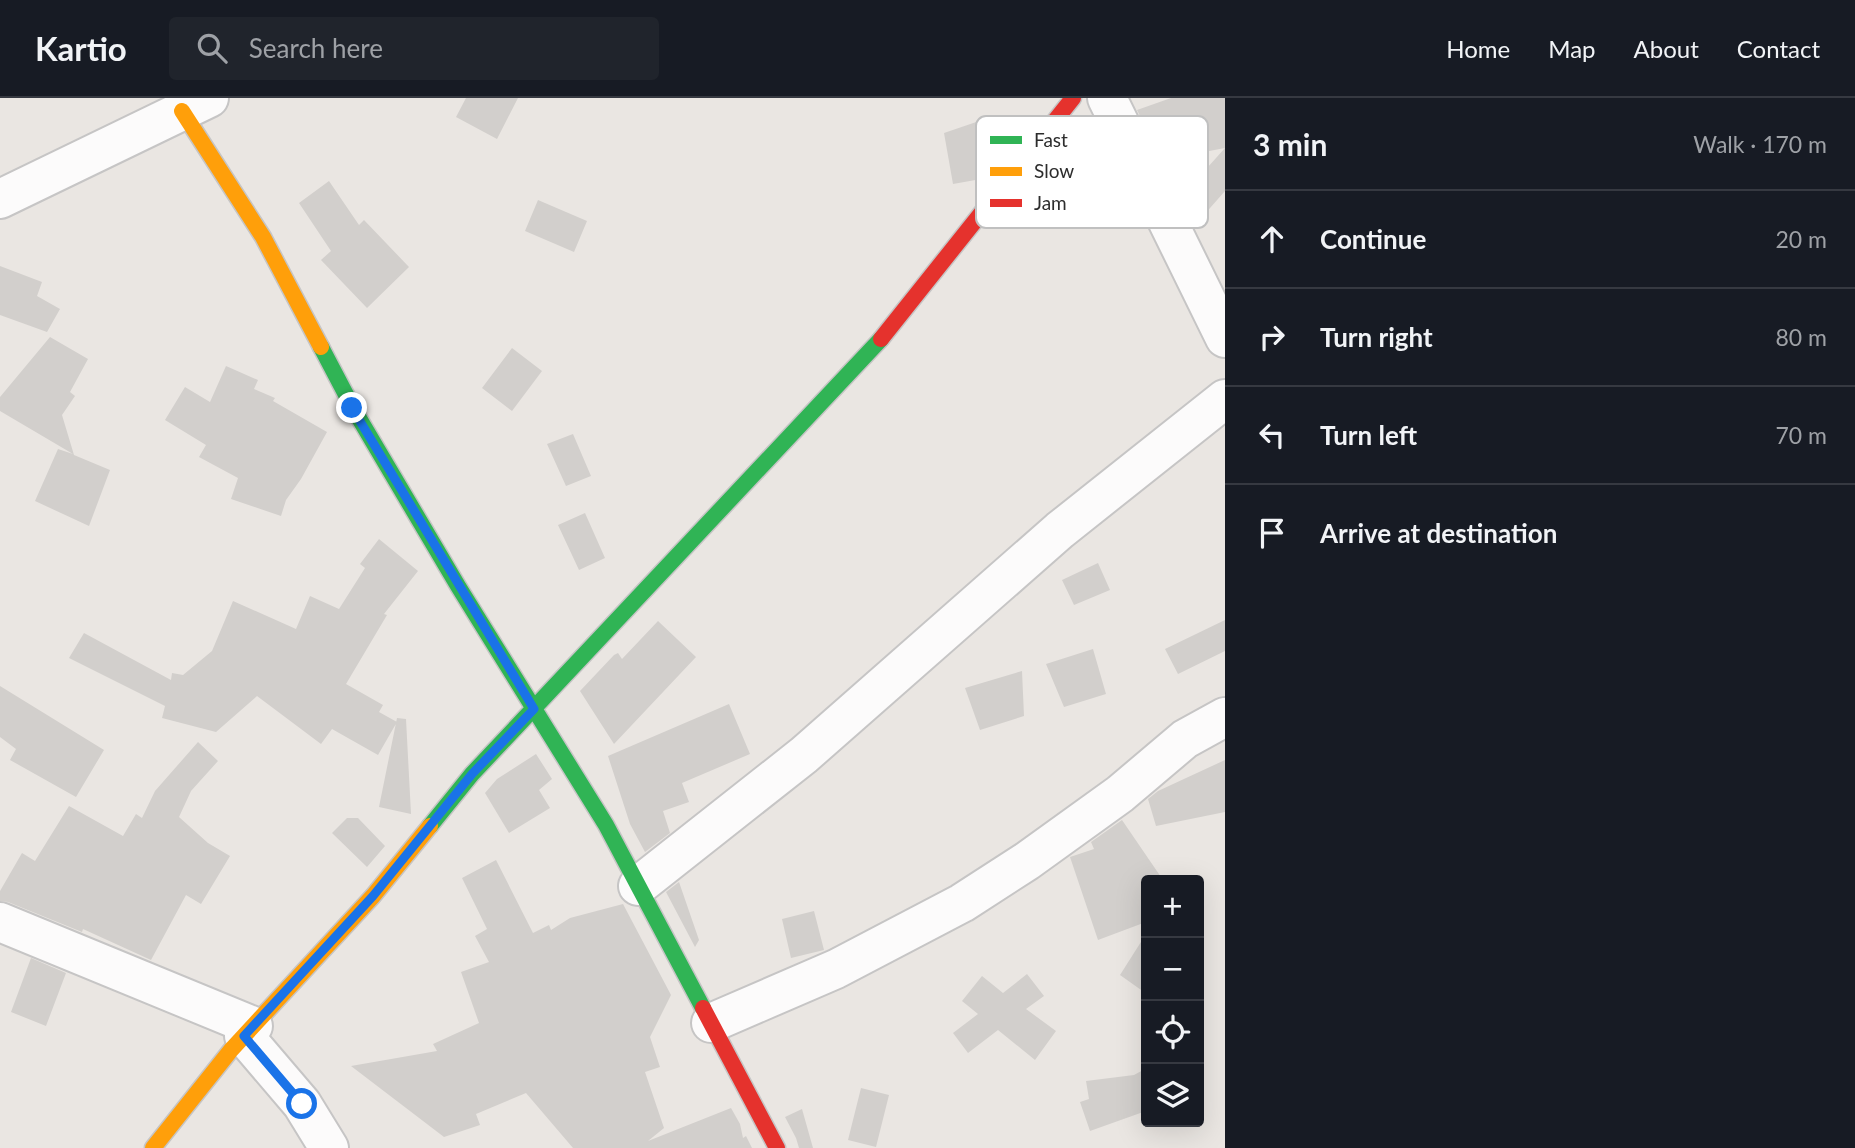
<!DOCTYPE html>
<html lang="en">
<head>
<meta charset="utf-8">
<style>
  body { margin:0; font-family:Lato,sans-serif; background:#20242c; color:#f1f3f6 }
  .controls { position:absolute; right:21px; bottom:21px; display:grid; overflow:hidden; border-radius:7px; box-shadow:0 7px 28px #0002 }
  .controls button { width:63px; height:63px; display:grid; place-items:center; padding:0; border:0; border-bottom:2px solid #363941; background:#171b24; color:#f1f3f6; font:35px sans-serif }
  .stop { position:absolute; width:21px; height:21px; margin:-16px; border:5px solid #1a73e8; border-radius:50%; background:#fff }
  .stop.end { background:#1a73e8; border-color:#fff; box-shadow:0 2px 7px #0008 }
  .list { margin:0; padding:0; list-style:none }
  h2 { display:flex; justify-content:space-between; align-items:center; height:91px; margin:0; padding:0 28px; font-size:30px }
  h2 small { font-size:23px; font-weight:400; color:#9ea1a6 }
  .list li { display:grid; grid-template-columns:46px 1fr auto; gap:21px; align-items:center; box-sizing:border-box; height:98px; padding:0 28px; border-top:2px solid #363941 }
  .list b { display:block; font-size:26px; white-space:nowrap }
  .list em { font-size:23px; font-style:normal; color:#9ea1a6 }
  .icon { flex:none; width:38px; height:38px; fill:none; stroke:currentColor; stroke-width:2; stroke-linecap:round; stroke-linejoin:round }
  .map { position:relative; flex:none; width:1225px; height:1050px; overflow:hidden }
  header { display:flex; align-items:center; gap:42px; box-sizing:border-box; height:98px; padding:0 35px; background:#171b24; border-bottom:2px solid #363941 }
  header strong { font-size:33px }
  nav { display:flex; gap:38px; margin-inline-start:auto; font-size:24px }
  .search { width:490px; height:63px; background:#20242c; display:flex; align-items:center; gap:18px; box-sizing:border-box; padding:0 24px; border-radius:7px; color:#9ea1a6; font-size:26px }
  main { display:flex }
  aside { flex:1; background:#171b24 }
  .map>svg:first-child { display:block }
  .building { fill:#d2cfcc }
  .lines { fill:none; stroke-linecap:round; stroke-linejoin:round }
  .street-casing { stroke:#c6c5c5; stroke-width:42 }
  .fast-casing { stroke:#c6c5c5; stroke-width:19 }
  .slow-casing { stroke:#c6c5c5; stroke-width:19 }
  .jam-casing { stroke:#c6c5c5; stroke-width:19 }
  .street { stroke:#fcfbfb; stroke-width:38 }
  .fast { stroke:#30b455; stroke-width:16 }
  .slow { stroke:#ff9f0a; stroke-width:16 }
  .jam { stroke:#e5322d; stroke-width:16 }
  .route { stroke:#1a73e8; stroke-width:9 }
  .key { fill:#fff; stroke:#c0c0c0; stroke-width:2 }
  .key-label { font-size:19px; fill:#2d2d2d }
</style>
</head>
<body>
<header>
<strong>Kartio</strong>
<div class="search"><svg class="icon" aria-label="search" viewBox="0 0 24 24"><circle cx="10" cy="10" r="6"/><path d="M15 15l6 6"/></svg>Search here</div>
<nav><a>Home</a><a>Map</a><a>About</a><a>Contact</a></nav>
</header>
<main>
<div class="map">
<svg width="1225" height="1050" viewBox="0 0 1225 1050">
  <rect width="100%" height="100%" fill="#eae6e2"/>
  <path class="building" d="M466 0H518L497 41 456 19Z
    M1171 0H1225V50L1162 62 1137 12Z
    M988 20 998 60 981 81 953 86 944 35Z
    M1225 50V93L1203 118 1181 99Z
    M329 83 359 127 364 122 409 169 367 210 321 162 331 153 299 105Z
    M538 102 587 123 574 154 525 133Z
    M0 168 42 184 37 198 60 211 47 234 0 217Z
    M50 239 88 261 70 294 75 298 62 317 74 357 110 372 89 428 35 403 58 351 73 356 0 313V299Z
    M512 250 542 273 512 313 482 290Z
    M226 268 258 282 254 291 275 300 273 303 327 334 301 381 286 402 281 418 231 401 238 380 199 359 206 347 165 322 185 289 210 304Z
    M573 336 591 378 566 388 547 346Z
    M585 415 605 460 579 472 558 427Z
    M379 441 418 473 384 516 387 517 346 586 383 607 379 614 397 624 378 657 332 631 321 646 257 598 216 634 162 620 165 608 69 560 84 535 171 582 172 575 183 577 212 553 233 503 296 531 310 498 339 511 365 470 360 466Z
    M1098 465 1110 492 1074 507 1062 482Z
    M1225 522V553L1178 576 1165 551Z
    M658 523 696 559 614 646 580 593 614 557 618 555 622 561Z
    M1093 551 1106 596 1064 609 1046 566Z
    M1022 573 1024 618 980 632 965 590Z
    M0 588 104 652 76 699 10 662 16 651 0 639Z
    M729 606 750 656 682 685 689 704 663 713 670 735 645 754 630 726 608 658Z
    M397 620 406 621 411 716 379 709Z
    M198 644 218 663 191 693 179 719 208 745 230 758 201 806 186 797 151 862 83 831 82 834 8 804 0 803V793L22 755 35 763 69 708 123 738 136 716 142 720 155 693Z
    M536 656 552 681 539 692 550 710 509 735 485 695 497 681Z
    M1225 662V714L1156 728 1148 701 1158 693Z
    M347 720H358L385 748 367 769 332 735Z
    M1122 722 1163 782H1146V824L1098 842 1070 759 1094 751 1091 744Z
    M496 762 533 835 549 827 551 832 570 820 623 806 671 897 650 939 660 969 645 974 664 1030 648 1043 731 1010 740 1026 743 1040 746 1038 752 1050H573L526 995 476 1016 480 1027 444 1039 351 968 437 953 433 946 479 925 461 874 489 864 475 838 487 831 462 780Z
    M679 784 699 842 695 849 666 794Z
    M814 813 824 852 791 860 782 821Z
    M1146 836V891L1144 894 1120 877Z
    M31 860 66 875 46 928 11 914Z
    M1027 876 1044 898 1026 911 1056 933 1035 962 998 932 968 955 953 935 978 916 962 903 982 878 1003 895Z
    M1145 971 1146 1013 1090 1033 1080 1004 1089 1001 1086 983 1134 977Z
    M861 990 889 997 876 1049 848 1042Z
    M802 1011 813 1050H799L796 1040 785 1019Z"/>
  <g class="lines">
    <defs>
      <path id="street" d="M1107 0 1225 240
        M0 101 209 0
        M638 788 804 657 1060 432 1225 301
        M0 824 253 928
        M711 925 836 871 962 805 1027 763 1120 696 1185 641 1225 619
        M244 938 302 1006 329 1050"/>
      <path id="fast" d="M321 249 353 310 458 488 606 727 703 910
        M430 728 472 676 881 241"/>
      <path id="slow" d="M182 13 263 139 321 249
        M153 1050 231 952 373 798 430 728"/>
      <path id="jam" d="M881 241 1073 0
        M703 910 777 1050"/>
    </defs>
    <use href="#street" class="street-casing"/>
    <use href="#fast" class="fast-casing"/>
    <use href="#slow" class="slow-casing"/>
    <use href="#jam" class="jam-casing"/>
    <use href="#street" class="street"/>
    <use href="#fast" class="fast"/>
    <use href="#slow" class="slow"/>
    <use href="#jam" class="jam"/>
  </g>
  <g class="lines">
    <path class="route" d="M302 1006 244 938 373 798 472 676 534 611 352 310"/>
  </g>
  <rect x="976" y="18" width="232" height="112" rx="10" class="key"/>
  <rect x="990" y="38" width="32" height="8" fill="#30b455"/>
  <rect x="990" y="69" width="32" height="9" fill="#ff9f0a"/>
  <rect x="990" y="101" width="32" height="8" fill="#e5322d"/>
  <g class="key-label">
    <text x="1034" y="49">Fast</text>
    <text x="1034" y="80">Slow</text>
    <text x="1034" y="112">Jam</text>
  </g>
</svg>
<div class="controls">
<button>+</button>
<button>−</button>
<button><svg class="icon" aria-label="locate" viewBox="0 0 24 24"><circle cx="12" cy="12" r="6"/><path d="M12 2v4M12 18v4M2 12h4M18 12h4"/></svg></button>
<button><svg class="icon" aria-label="layers" viewBox="0 0 24 24"><path d="M12 4l9 5-9 5-9-5zM3 14l9 5 9-5"/></svg></button>
</div>
<div class="stop" style="left:302px;top:1006px"></div>
<div class="stop end" style="left:352px;top:310px"></div>
</div>
<aside>
<h2>3 min<small>Walk · 170 m</small></h2>
<ul class="list">
<li><svg class="icon" aria-label="ahead" viewBox="0 0 24 24"><path d="M12 20V5M6 11l6-6 6 6"/></svg><div><b>Continue</b></div><em>20 m</em></li>
<li><svg class="icon" aria-label="right" viewBox="0 0 24 24"><path d="M7 20v-9h11M14 6l5 5-5 5"/></svg><div><b>Turn right</b></div><em>80 m</em></li>
<li><svg class="icon" aria-label="left" viewBox="0 0 24 24"><path d="M17 20v-9H6M10 6l-5 5 5 5"/></svg><div><b>Turn left</b></div><em>70 m</em></li>
<li><svg class="icon" aria-label="arrive" viewBox="0 0 24 24"><path d="M6 21V4h12l-3 4 3 4H6"/></svg><div><b>Arrive at destination</b></div></li>
</ul>
</aside>
</main>
</body>
</html>
